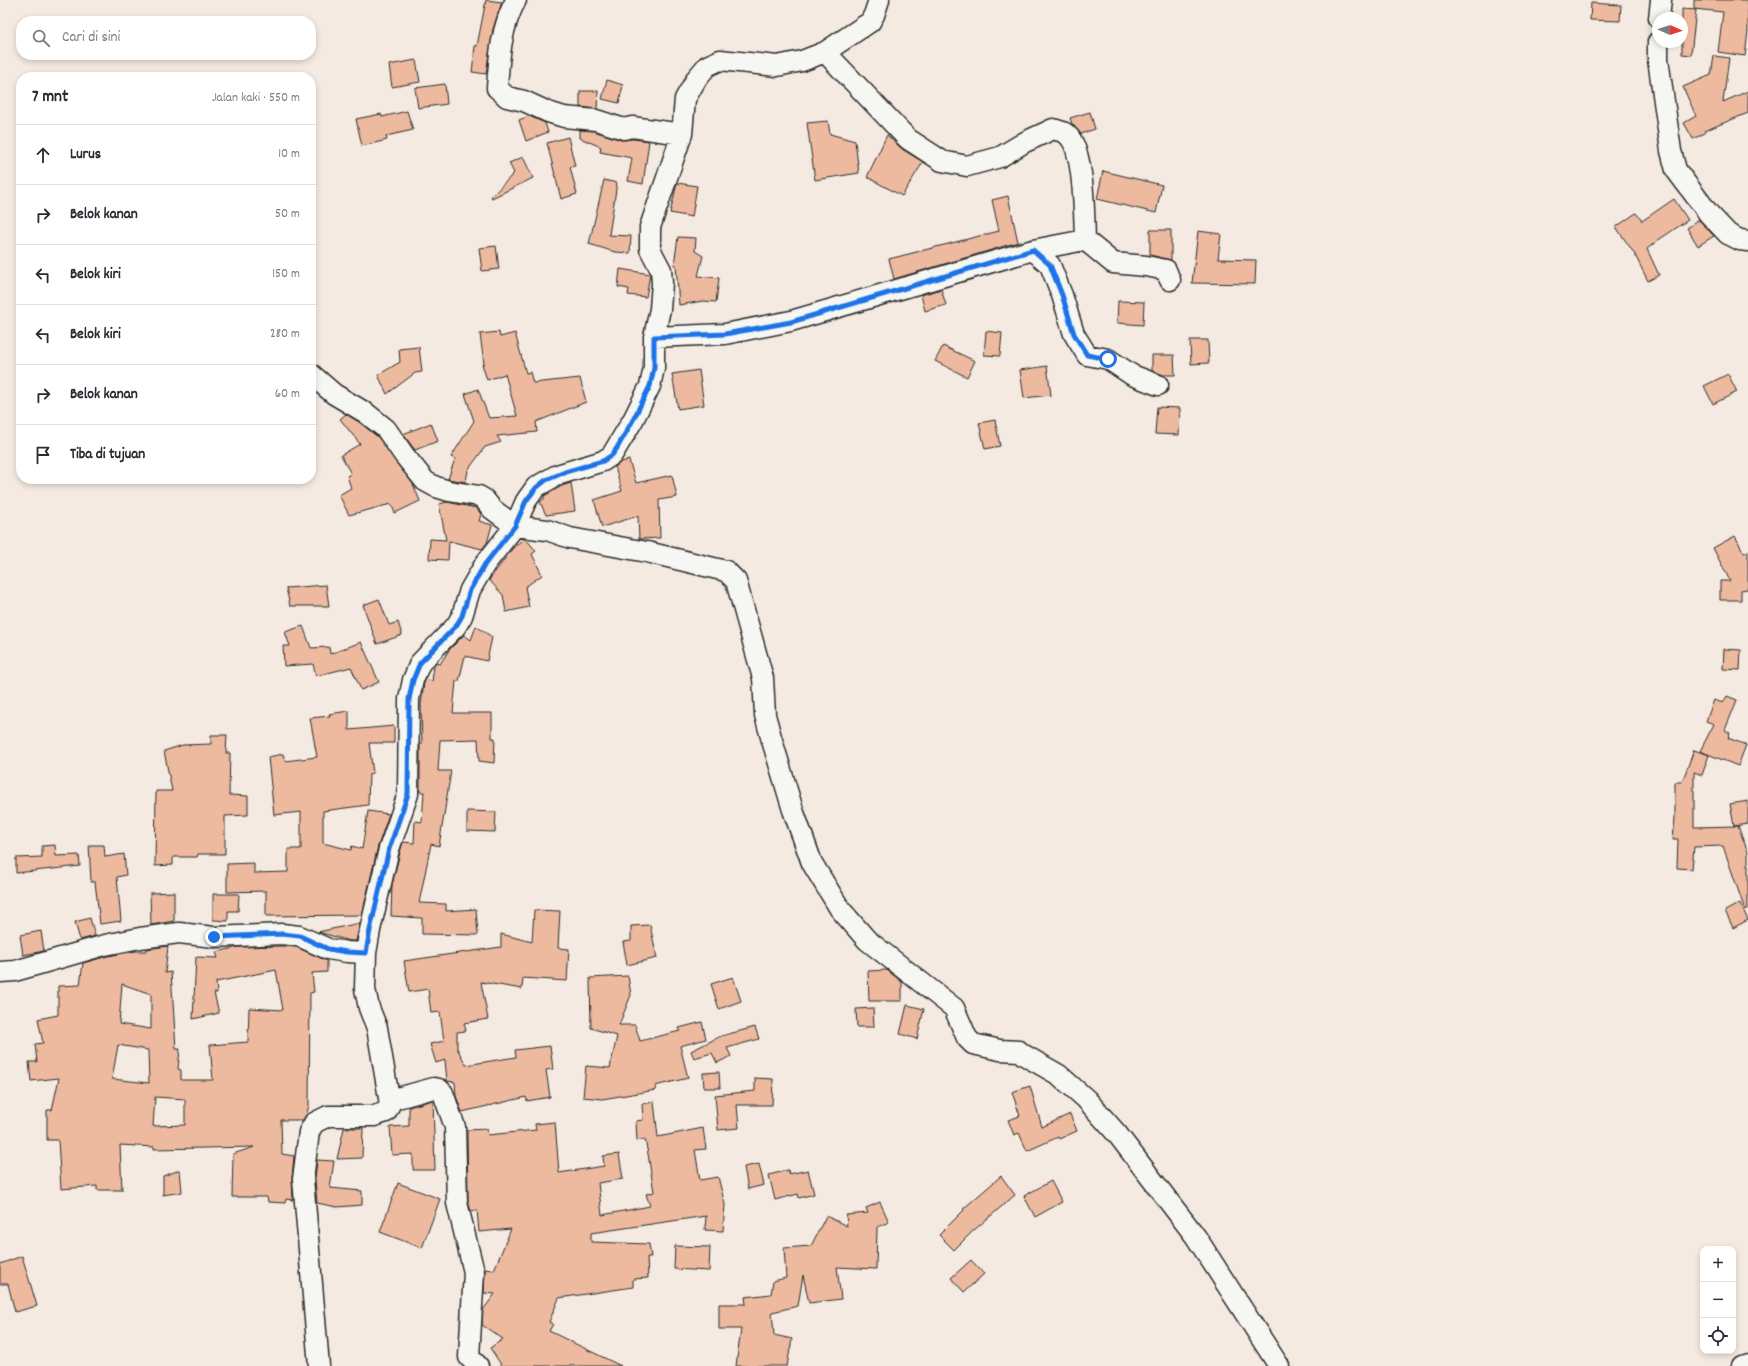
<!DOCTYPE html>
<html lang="id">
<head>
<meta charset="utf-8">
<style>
  body { margin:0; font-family:Dekko,sans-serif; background:#f7f7f7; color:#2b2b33 }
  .controls { position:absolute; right:12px; bottom:12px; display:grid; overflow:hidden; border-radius:8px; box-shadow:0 2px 6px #0003 }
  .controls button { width:36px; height:36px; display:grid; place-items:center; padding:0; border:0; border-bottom:1px solid #e1e1e2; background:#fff; color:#2b2b33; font:20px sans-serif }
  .compass { position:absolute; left:1652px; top:12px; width:36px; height:36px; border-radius:50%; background:#fff; box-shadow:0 2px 6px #0003; rotate:93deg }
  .stop { position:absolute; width:12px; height:12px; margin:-9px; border:3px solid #1a73e8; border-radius:50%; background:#fff }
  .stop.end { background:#1a73e8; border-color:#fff; box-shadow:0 1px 4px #0008 }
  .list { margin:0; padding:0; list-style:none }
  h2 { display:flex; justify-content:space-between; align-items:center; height:52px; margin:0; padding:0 16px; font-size:17px }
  h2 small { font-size:13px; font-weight:400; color:#7c7c81 }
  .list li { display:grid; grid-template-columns:26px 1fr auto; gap:12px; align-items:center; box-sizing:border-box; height:60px; padding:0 16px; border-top:1px solid #e1e1e2 }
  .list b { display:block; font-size:15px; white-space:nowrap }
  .list em { font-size:13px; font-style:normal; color:#7c7c81 }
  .icon { flex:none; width:22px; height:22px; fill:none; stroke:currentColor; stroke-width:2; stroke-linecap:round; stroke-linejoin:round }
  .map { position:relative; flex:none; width:1748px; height:1366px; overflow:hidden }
  .search { position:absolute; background:#fff; box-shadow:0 2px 6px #0003; left:16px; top:16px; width:300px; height:44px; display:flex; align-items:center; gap:10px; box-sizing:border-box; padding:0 14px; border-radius:16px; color:#7c7c81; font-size:15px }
  .panel { position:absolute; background:#fff; box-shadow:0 2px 6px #0003; left:16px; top:72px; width:300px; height:412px; border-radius:16px }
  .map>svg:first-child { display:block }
  .building { fill:#edba9f; stroke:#2b2b2b; fill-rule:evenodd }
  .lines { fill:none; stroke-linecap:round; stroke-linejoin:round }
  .street-casing { stroke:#2b2b2b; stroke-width:23 }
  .street { stroke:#f6f6f2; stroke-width:20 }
  .route { stroke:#1a73e8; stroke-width:5 }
</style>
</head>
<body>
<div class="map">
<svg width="1748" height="1366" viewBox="0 0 1748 1366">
  <rect width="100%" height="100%" fill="#f4eae1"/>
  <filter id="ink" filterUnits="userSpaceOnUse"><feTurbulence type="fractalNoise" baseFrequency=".025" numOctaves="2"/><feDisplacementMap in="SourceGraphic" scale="8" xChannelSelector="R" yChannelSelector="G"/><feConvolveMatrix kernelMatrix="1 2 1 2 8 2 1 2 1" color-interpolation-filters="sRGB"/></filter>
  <g filter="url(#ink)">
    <path class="building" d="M486 0 502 2 493 29 486 74 472 72 475 46H477Z
      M1694 0H1748V31L1745 56 1718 52 1723 12 1694 9Z
      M1591 3 1621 5 1620 21 1590 20Z
      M1682 9 1696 10 1691 55 1682 54Z
      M1714 56 1729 58 1723 102 1748 91V113L1704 131 1705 133 1693 139 1684 123 1696 116 1683 87 1711 75Z
      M416 60 420 82 392 87 389 65Z
      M607 80 623 85 619 103 602 99Z
      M445 84 447 104 418 108 415 88Z
      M580 91H598L597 109 580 107Z
      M407 111 413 130 386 136 387 140 362 146 356 119 381 114 382 117Z
      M1090 112 1095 129 1081 134 1072 124 1070 118Z
      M529 116 545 123 548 132 526 141 519 120Z
      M828 121 830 134 855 141 859 173 815 180 807 123Z
      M580 130 594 131 621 140 633 139 649 141 643 184 628 181 632 158 600 152 601 147 580 138Z
      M887 135 902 149 923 162 902 196 867 177Z
      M568 137 575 166 570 167 577 194 561 199 547 143Z
      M523 157 533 178 492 198 491 197 514 173 509 163Z
      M1103 171 1162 185 1156 213 1097 199Z
      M604 180 617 183 609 235 631 236 630 253 615 252 589 244Z
      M677 183 697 186 692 217 670 213Z
      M1008 196 1018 242 894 279 889 259 999 231 992 200Z
      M1674 199 1688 220 1657 241 1647 249 1659 275 1648 281 1634 253 1616 227 1636 213 1642 221Z
      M1699 220 1714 236 1698 246 1687 228Z
      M1150 230H1171V260L1150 255Z
      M1198 231 1221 234 1218 259 1256 260 1255 284 1192 283Z
      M678 237 696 238 695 251 703 256 698 276 719 278 716 302 703 301 679 305 676 265H674Z
      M496 246 499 269 482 271 479 248Z
      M620 269 650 274 646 297 628 295 629 289 618 287Z
      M941 289 946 305 925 311 921 295Z
      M1118 301 1144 302 1143 325 1117 323Z
      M986 331 1002 333 1000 356 984 355Z
      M499 332 500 337 515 333 526 373 530 372 533 383 580 378 586 402 536 422 537 432 497 436 501 442 485 447 468 470 466 482 448 479 455 459 451 457 474 421 465 394 478 389 489 418 517 416 505 374 487 380 482 364H484L480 334Z
      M1190 340H1208L1209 363 1191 364Z
      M943 346 975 361 967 377 935 361Z
      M419 347 422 372 415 373 387 394 378 375 400 362 399 349Z
      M1152 355H1174L1175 375H1163L1152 370Z
      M1047 366 1051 395 1024 398 1020 370Z
      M699 370 704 405 678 409 672 374Z
      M1728 374 1737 392 1713 404 1704 386Z
      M1157 407 1180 408 1179 435 1155 434Z
      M346 414 359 422 378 437 413 484 420 501 395 513 391 504 349 515 339 495 351 488 347 476 351 474 341 455 360 444 340 419Z
      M995 420 1000 446 985 449 979 423Z
      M431 423 438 441 415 450 403 434Z
      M629 460 636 483 672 475 677 497 659 500 660 538 639 539 638 516 602 527 594 500 622 491 615 467 621 462Z
      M571 483 575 511 546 515 540 502 544 499V496L562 486Z
      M447 502 476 508 481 514 479 521 492 525 487 543 482 549 449 541 448 560 429 559 430 539 446 540 439 504Z
      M1735 536 1744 553 1748 551V589L1741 590V600H1720V581H1730L1713 548Z
      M523 539H526L536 551 532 554 542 575 525 587 529 607 506 612 503 595 489 580 513 548Z
      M326 585 329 606H290L286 588Z
      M379 599 389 625 398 622 402 635 377 644 363 605Z
      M303 626 311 648 329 647 330 654 361 642 379 682 361 690 351 667 316 676 313 664 284 666 283 646H290L285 632Z
      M476 626 492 637 487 661 465 656 459 681H456L453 713H492V738H495L494 763 479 761 478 739 440 740 438 771H451L439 846 431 844 419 903 446 904V911L476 909 478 935 422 934V918L391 916 392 885 400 852 403 842 414 843 415 821 422 822 424 792H420V743L422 744 421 705 424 683 426 679 432 681 434 666 436 663 440 664 449 650 464 635 471 640Z
      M1724 649 1741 650 1740 670 1723 669Z
      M1727 696 1737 700 1725 730 1730 733 1728 738 1746 745 1738 766 1700 751 1714 724 1706 721 1714 700 1723 703Z
      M349 711V730L394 726V743H369L373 773 369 774 368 805 323 811V843L351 850 352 846 362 849 368 811 389 814 378 846 362 915 266 916V891L227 892V864L254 863V873L288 872V849H301V812L274 815 268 757 283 754 285 761 317 757 310 718 330 716 329 714Z
      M211 735H227L226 753H230L229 795 248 796V815L225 816V854H198L197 857H173V865L155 866 156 791H172L164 751 183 745 211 744Z
      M1694 750 1709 755 1702 775 1694 772V827L1738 826 1748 852V909L1745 910 1723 846 1694 847 1692 869 1677 868 1678 839H1673L1675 818V782H1682Z
      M1748 801V824L1734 826 1730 804Z
      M467 811 496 812 495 832 467 831Z
      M55 845 56 856 79 855 80 866 16 873V858L42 857V846Z
      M89 845H104L105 857 124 854 126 875 117 877 121 921 100 924 95 882H91Z
      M174 892V921L151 925 150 893Z
      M213 894H239L238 911H228V921L213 920Z
      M1740 903 1748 920 1733 928 1725 911Z
      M534 910 560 911 558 948 569 949 567 981 523 978 522 989 481 982 488 1019 464 1023 466 1031 457 1032V1048L466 1065 516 1057 515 1050 550 1046 553 1069 546 1070 550 1097 527 1101 526 1097 462 1112 456 1096 455 1082 447 1081 445 1060 436 1063 430 1044 444 1041 440 1012 431 1013 428 989 409 992 404 961 501 947V934L532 942Z
      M90 918 95 936 80 940 75 922Z
      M360 923 356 941H350L318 932Z
      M650 925 657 958 627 965 623 942 631 941V926Z
      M41 931 44 951 23 955 20 935Z
      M168 946 165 973 171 972 176 1049H180L178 1069 181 1070V1080H213L210 1045 248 1042 249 1008 283 1010 276 970 216 982 217 993H214L219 1013 193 1019 196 957 218 958 216 952 239 947 282 946 296 947 327 961V972L312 973 314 992 310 993 309 1106 306 1115 303 1120H281L282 1154 294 1156 292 1178 293 1200 286 1199 285 1203 268 1202 267 1197H232L233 1154 254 1147 154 1149V1147L120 1145 122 1190H97V1186L61 1189 58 1140H47V1110H52L59 1078 31 1081 29 1062H37L35 1044 43 1043 38 1019 58 1015V986L80 985 83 963 108 956 136 951H146L147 949ZM122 984 151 994V1029L119 1024ZM118 1045 148 1050 149 1083 112 1079ZM155 1097 185 1099V1125L153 1126Z
      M887 970 902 982V1001H869L868 971Z
      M628 976 631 995 619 1025H635L640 1041 680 1031 679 1028 702 1022 706 1039 680 1046 688 1078 655 1086 656 1090 602 1099 583 1097 586 1066 610 1068 617 1036 591 1028 590 978Z
      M733 977 741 1001 719 1009 711 984Z
      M907 1005 924 1009 917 1039 900 1034Z
      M873 1008 874 1027H857L856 1009Z
      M755 1027 759 1039 727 1048 731 1056 717 1063 712 1053 694 1058 691 1051 721 1036Z
      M719 1072 720 1088H704L703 1073Z
      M755 1078 773 1079 772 1105H737L739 1128 718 1130 715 1095 755 1091Z
      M1030 1086 1042 1127 1070 1114 1077 1131 1059 1139 1058 1137 1027 1151 1019 1133 1014 1135 1008 1120 1020 1116 1012 1092Z
      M433 1100 435 1170H413V1154L392 1155 390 1127 409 1126V1107Z
      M654 1102 658 1137 703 1128 706 1149 695 1150 700 1180 718 1177 725 1204 723 1231 705 1230 706 1216 591 1233V1242L649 1244 651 1257H647L648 1278 633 1279V1287L559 1298 549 1322 553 1324 549 1331 621 1366H502L490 1348 503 1339 482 1325 483 1310 495 1294 484 1293 485 1269 494 1270 511 1229 479 1232 477 1210 471 1211 468 1201 467 1130 487 1129 488 1135 536 1130 535 1124 555 1122 559 1173 604 1166 603 1156 619 1154 623 1179 598 1183 602 1215 650 1206 646 1194 654 1192 648 1154 645 1139 637 1141 636 1121 643 1120 642 1104Z
      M344 1128H363L362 1158 337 1159Z
      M317 1160 334 1161 330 1188 362 1191V1205L337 1207 317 1203 315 1179Z
      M759 1164 764 1185 748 1189 744 1167Z
      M180 1170 182 1192 163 1195V1176Z
      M788 1170 789 1174 808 1170 814 1194 799 1198 798 1194 775 1200 769 1175Z
      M1001 1176 1015 1195 973 1231 954 1250 939 1235 964 1210 963 1209Z
      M1051 1181 1062 1202 1035 1217 1024 1196Z
      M398 1183 440 1199 422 1248 380 1232Z
      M880 1202 889 1222 877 1227 876 1269 837 1267 841 1299 809 1303 803 1275 798 1306 772 1312 774 1335 792 1339 787 1366H736L741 1329H719V1304H746L745 1297 771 1294 773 1281 786 1278 784 1248 811 1246 826 1216 847 1226 846 1215 868 1213 866 1208Z
      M675 1246 710 1247 709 1271 674 1269Z
      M22 1256 37 1306 15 1312 8 1284H0V1264Z
      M971 1260 984 1274 964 1292 951 1278Z"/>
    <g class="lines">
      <defs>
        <path id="street" d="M516 0C501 27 499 58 497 88L507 97 524 101 548 112 564 117 596 120 624 129 632 127 682 134
          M1659 18 1661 0
          M1658 42V59L1671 151 1676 170 1709 214 1728 234 1740 240 1748 241
          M825 52 908 139 942 161 967 166 1000 157 1025 142 1053 129C1056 130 1061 131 1065 133 1085 145 1084 217 1085 240L1113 263 1146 266 1166 270 1170 280
          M1033 250 1050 265 1062 295 1074 334 1087 355 1108 359 1132 375 1158 385
          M654 337 725 334 791 321 1033 250 1085 240
          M311 374 334 394 366 413 386 429 404 455 425 481 436 487 449 491 479 496 484 499 492 509 515 526 547 530 570 538 647 552 726 571 736 581 763 678 765 715 771 737 793 810 812 863 840 909 867 940 954 1008 967 1038 973 1044 1000 1050 1019 1051 1024 1055 1059 1075 1086 1099 1118 1135 1196 1237 1279 1366
          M0 972 15 971 105 945 140 938 179 933 214 937 282 934 299 936 328 949 347 952 366 953
          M390 1100 434 1088 439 1089 443 1093 455 1127 457 1203 474 1272 469 1357 478 1366
          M319 1366 303 1179 309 1132 314 1123 328 1116H374L386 1112 390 1104 377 1028 369 1008 365 989 366 953 370 930 389 849 408 794 409 699 413 680 420 663 456 626 462 616 470 590 485 564 515 526 526 501 536 487 557 475 603 461 612 455 633 420 650 386 654 368V337L660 309 662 283 661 270 650 249V227L682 134 685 99 697 78 707 66 720 60 777 66 802 61 825 52 870 22 874 15 879 0
          M1742 1366 1748 1364"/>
      </defs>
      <use href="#street" class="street-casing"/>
      <use href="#street" class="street"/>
    </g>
  </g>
  <g class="lines" filter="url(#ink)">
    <path class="route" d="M214 937 282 934 300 936 328 949 347 952 366 953 370 930 389 849 408 794 409 699 413 680 420 663 456 626 462 616 470 590 485 564 515 526 526 501 536 488 546 480 565 472 603 461 612 455 617 448 633 420 650 386 654 368V337L725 334 791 322 1033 250 1050 265 1062 295 1074 334 1087 355 1108 359"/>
  </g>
</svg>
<div class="controls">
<button>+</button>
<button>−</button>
<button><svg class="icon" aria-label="locate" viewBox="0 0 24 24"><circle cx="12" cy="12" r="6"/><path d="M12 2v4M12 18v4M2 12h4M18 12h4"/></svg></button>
</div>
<svg class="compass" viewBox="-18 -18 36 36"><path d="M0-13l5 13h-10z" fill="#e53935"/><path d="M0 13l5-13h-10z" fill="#7c7c81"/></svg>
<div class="stop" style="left:1108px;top:359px"></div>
<div class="stop end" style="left:214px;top:937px"></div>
<div class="search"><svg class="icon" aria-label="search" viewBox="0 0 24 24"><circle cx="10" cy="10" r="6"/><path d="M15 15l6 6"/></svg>Cari di sini</div>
<section class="panel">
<h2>7 mnt<small>Jalan kaki · 550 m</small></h2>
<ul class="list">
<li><svg class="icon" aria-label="ahead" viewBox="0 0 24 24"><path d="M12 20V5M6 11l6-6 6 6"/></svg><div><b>Lurus</b></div><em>10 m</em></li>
<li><svg class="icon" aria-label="right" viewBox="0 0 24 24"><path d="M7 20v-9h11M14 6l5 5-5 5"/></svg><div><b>Belok kanan</b></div><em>50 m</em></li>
<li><svg class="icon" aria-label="left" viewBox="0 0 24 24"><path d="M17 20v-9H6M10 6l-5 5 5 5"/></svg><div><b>Belok kiri</b></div><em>150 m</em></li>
<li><svg class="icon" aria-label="left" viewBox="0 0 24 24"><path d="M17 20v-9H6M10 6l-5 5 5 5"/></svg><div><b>Belok kiri</b></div><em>280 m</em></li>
<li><svg class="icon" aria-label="right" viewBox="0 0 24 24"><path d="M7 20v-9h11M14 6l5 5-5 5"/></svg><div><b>Belok kanan</b></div><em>60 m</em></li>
<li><svg class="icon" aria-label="arrive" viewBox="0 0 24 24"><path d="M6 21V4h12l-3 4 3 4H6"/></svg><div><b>Tiba di tujuan</b></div></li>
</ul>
</section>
</div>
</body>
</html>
